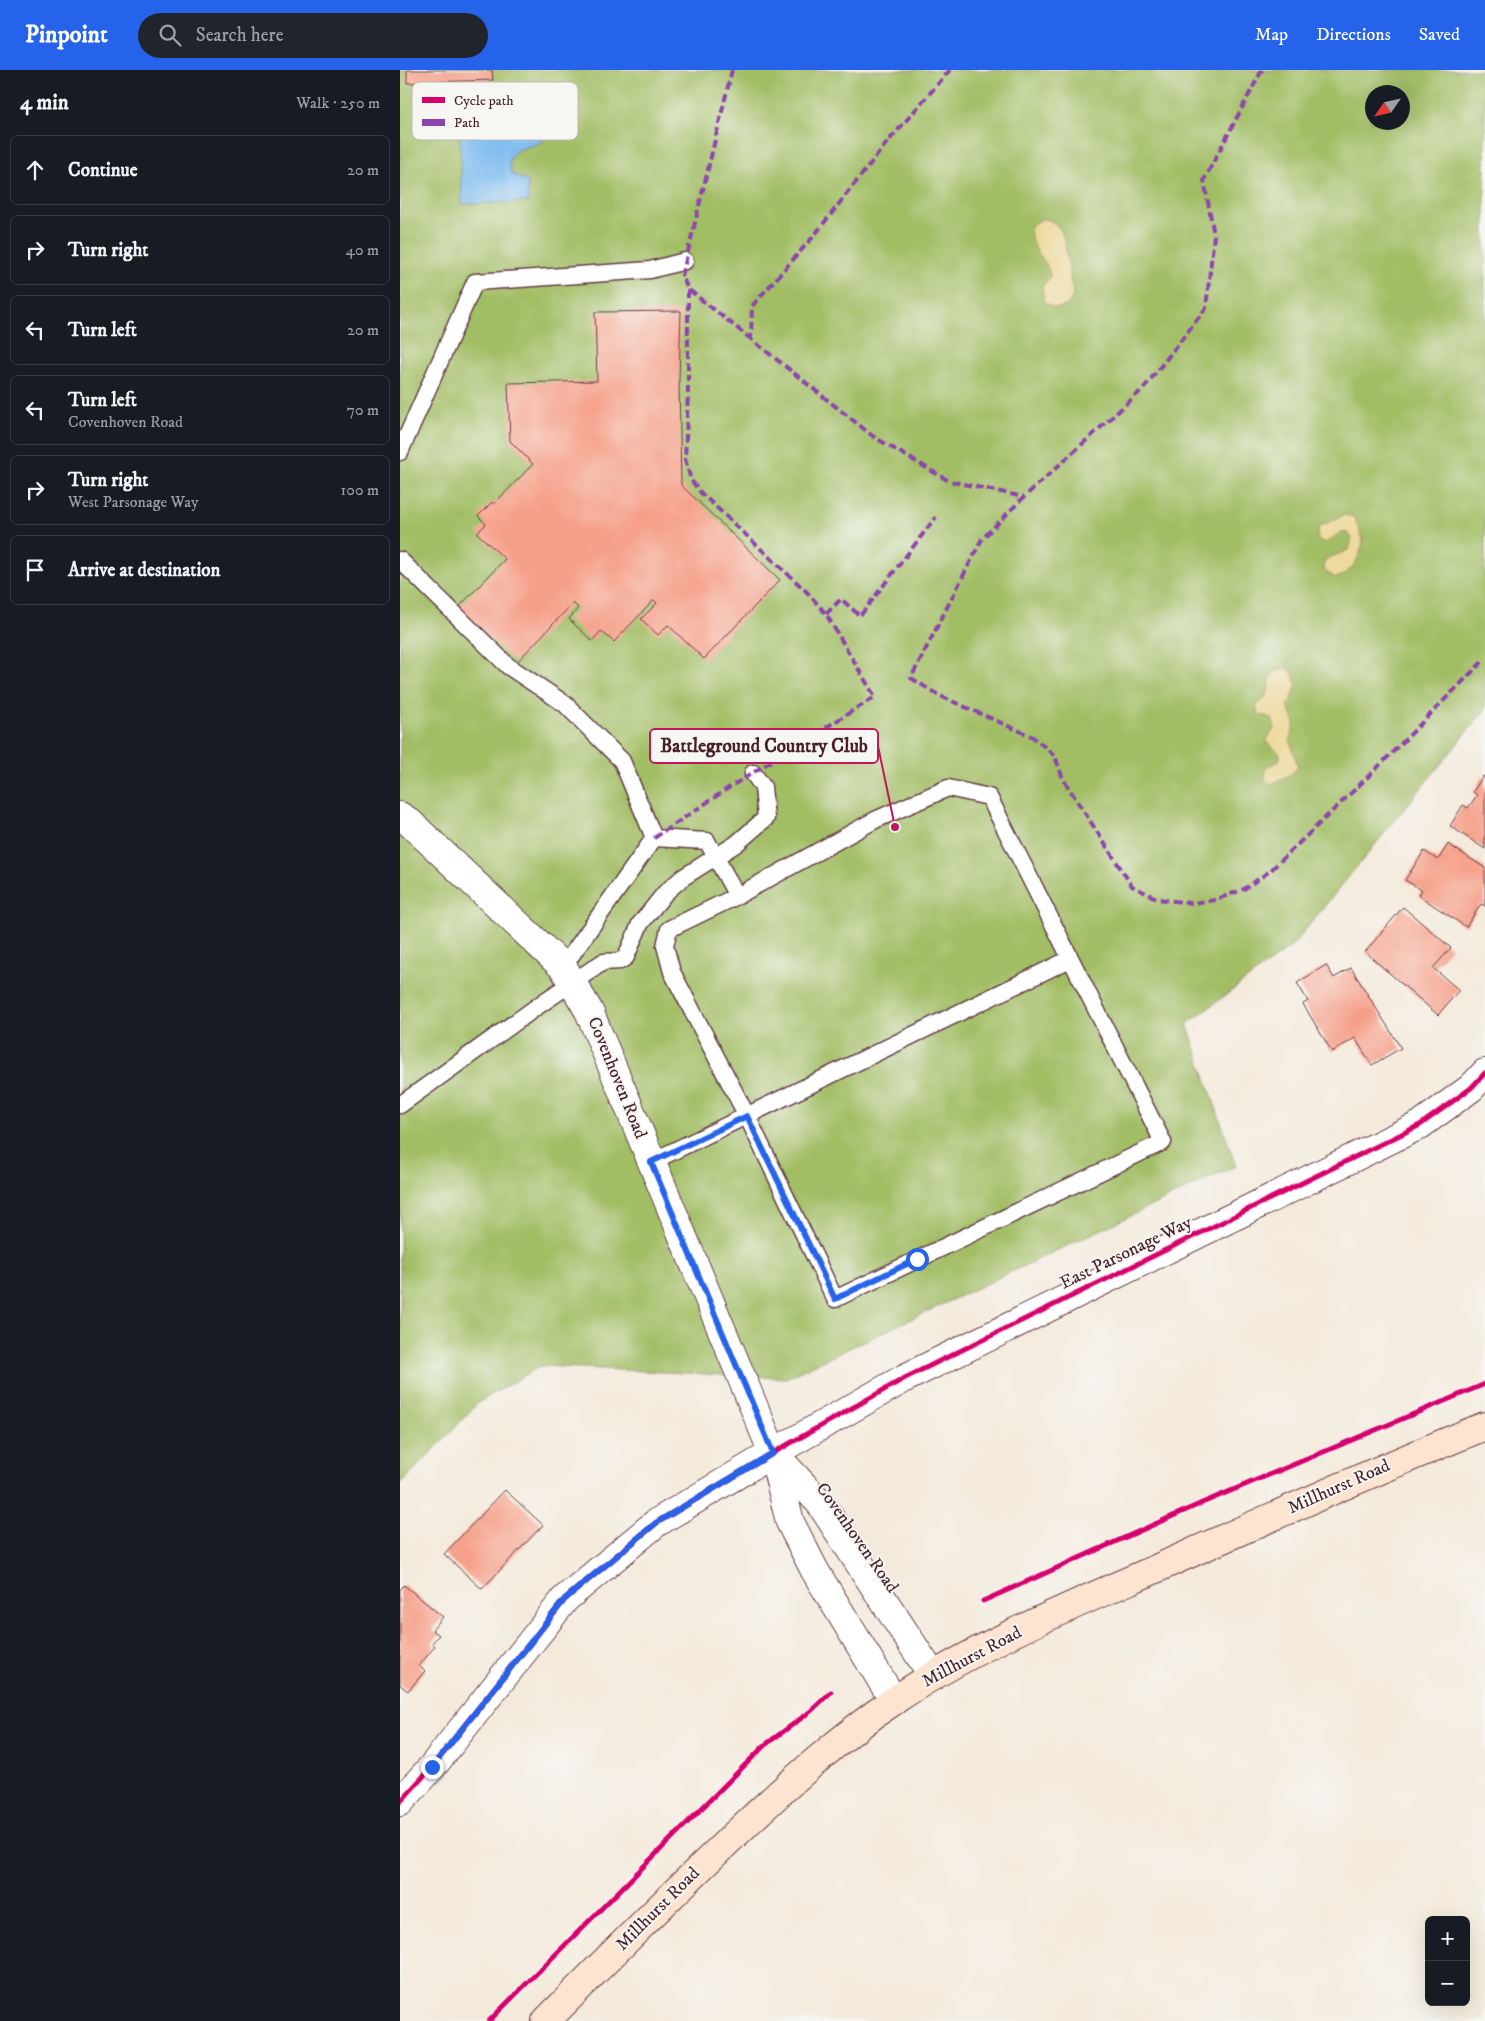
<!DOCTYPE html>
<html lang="en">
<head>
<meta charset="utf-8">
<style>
  body { margin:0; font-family:"IM FELL DW Pica",serif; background:#20242c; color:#f1f3f6 }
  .controls { position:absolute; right:15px; bottom:15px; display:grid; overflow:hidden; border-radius:8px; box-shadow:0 5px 20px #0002 }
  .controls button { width:45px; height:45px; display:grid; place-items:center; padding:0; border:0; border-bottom:1px solid #363941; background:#171b24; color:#f1f3f6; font:25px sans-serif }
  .compass { position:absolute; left:965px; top:15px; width:45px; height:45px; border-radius:50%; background:#171b24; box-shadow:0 5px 20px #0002; rotate:236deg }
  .stop { position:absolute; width:15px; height:15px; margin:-11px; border:4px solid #2563eb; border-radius:50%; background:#fff }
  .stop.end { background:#2563eb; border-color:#fff; box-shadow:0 1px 5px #0008 }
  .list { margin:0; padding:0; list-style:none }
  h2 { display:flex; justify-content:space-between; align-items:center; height:65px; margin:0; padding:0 20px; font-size:21px }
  h2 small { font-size:16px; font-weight:400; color:#9ea1a6 }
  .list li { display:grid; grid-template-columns:32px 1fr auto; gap:15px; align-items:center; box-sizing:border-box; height:70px; margin:0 10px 10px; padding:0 10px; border:1px solid #363941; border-radius:8px }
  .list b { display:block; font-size:19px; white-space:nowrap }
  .list p { margin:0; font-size:16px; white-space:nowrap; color:#9ea1a6 }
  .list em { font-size:16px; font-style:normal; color:#9ea1a6 }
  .icon { flex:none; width:28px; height:28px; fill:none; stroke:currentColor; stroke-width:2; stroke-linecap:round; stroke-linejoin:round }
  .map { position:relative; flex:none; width:1085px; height:1951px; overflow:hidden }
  header { display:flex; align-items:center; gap:30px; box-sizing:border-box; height:70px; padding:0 25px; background:#2563eb; color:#fff }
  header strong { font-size:24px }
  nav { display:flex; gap:28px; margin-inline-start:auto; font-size:18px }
  .search { width:350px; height:45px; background:#20242c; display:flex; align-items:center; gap:12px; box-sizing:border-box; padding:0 18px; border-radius:28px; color:#9ea1a6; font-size:19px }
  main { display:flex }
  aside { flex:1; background:#171b24 }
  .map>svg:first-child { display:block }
  .green { fill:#a2be65; stroke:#766e48; fill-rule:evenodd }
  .sand { fill:#eeda9e; stroke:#9c7c64 }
  .water { fill:#7dbbf0; stroke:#646d8e }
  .building { fill:#f6a08a }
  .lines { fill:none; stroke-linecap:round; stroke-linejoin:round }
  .lane-casing { stroke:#643d45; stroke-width:19 }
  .street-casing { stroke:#643d45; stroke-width:30 }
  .secondary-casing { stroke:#643d45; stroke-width:30 }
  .lane { stroke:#fff; stroke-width:16 }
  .street { stroke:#fff; stroke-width:28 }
  .secondary { stroke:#fde4d0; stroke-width:28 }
  .quiet { stroke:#8e44ad; stroke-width:4; stroke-dasharray:8 4; stroke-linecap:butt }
  .cycleway-casing { stroke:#f6f6f2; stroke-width:8 }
  .cycleway { stroke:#d6006c; stroke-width:5 }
  .route { stroke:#2563eb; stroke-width:6 }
  .labels { text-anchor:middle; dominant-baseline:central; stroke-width:4; stroke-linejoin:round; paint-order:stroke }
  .street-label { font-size:18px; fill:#4a1f2b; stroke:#f6f6f2 }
  .key { fill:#f6f6f2; stroke:#c2b6b6; stroke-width:1 }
  .key-label { font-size:14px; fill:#4a1f2b }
  .leader { fill:none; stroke:#c2185b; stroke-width:2 }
  .callout-dot { fill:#c2185b; stroke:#f6f6f2; stroke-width:2 }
  .callout { fill:#f6f6f2; stroke:#c2185b; stroke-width:2 }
  .callout-label { font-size:19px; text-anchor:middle; font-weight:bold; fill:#4a1f2b }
</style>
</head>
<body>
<header>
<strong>Pinpoint</strong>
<div class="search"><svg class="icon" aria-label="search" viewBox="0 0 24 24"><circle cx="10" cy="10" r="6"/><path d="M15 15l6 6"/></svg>Search here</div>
<nav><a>Map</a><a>Directions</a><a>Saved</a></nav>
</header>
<main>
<aside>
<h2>4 min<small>Walk · 250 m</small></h2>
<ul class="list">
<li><svg class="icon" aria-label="ahead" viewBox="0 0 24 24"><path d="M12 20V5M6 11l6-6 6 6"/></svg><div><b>Continue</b></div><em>20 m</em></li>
<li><svg class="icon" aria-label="right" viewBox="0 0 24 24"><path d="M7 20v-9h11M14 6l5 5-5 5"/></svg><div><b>Turn right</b></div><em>40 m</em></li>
<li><svg class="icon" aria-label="left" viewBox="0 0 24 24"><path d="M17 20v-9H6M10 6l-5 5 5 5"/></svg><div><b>Turn left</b></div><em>20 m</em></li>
<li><svg class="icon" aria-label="left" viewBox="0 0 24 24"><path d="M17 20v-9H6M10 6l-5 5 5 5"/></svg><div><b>Turn left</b><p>Covenhoven Road</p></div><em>70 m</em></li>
<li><svg class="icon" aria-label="right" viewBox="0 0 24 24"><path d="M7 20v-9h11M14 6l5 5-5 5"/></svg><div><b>Turn right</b><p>West Parsonage Way</p></div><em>100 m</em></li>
<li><svg class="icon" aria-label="arrive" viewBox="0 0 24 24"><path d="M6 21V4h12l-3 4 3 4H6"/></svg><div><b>Arrive at destination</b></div></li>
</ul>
</aside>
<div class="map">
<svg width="1085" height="1951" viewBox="0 0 1085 1951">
  <rect width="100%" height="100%" fill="#f6f6f2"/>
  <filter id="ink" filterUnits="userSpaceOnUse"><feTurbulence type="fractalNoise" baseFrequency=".02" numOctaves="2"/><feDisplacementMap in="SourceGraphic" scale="10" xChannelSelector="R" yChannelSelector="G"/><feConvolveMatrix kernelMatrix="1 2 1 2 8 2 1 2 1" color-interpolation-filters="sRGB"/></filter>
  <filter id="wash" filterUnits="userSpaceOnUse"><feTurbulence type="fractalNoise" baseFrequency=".0096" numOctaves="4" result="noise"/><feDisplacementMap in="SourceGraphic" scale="20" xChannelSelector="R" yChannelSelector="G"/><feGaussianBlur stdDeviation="1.12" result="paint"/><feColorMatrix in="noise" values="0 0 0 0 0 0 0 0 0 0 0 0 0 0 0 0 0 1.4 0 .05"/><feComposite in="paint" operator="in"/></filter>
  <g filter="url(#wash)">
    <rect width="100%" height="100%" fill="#f4eadb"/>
    <path class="green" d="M0 0H1085V640L893 875 787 954 836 1096 386 1308 141 1296 79 1332 0 1415ZM972 22H1002V52H972Z"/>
    <path class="sand" d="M642 149C654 150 661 157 664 169L673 225 668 235C658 239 652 239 644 231L642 217 650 207C649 188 627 179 631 156Z
      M944 445 954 447 963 469C961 486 953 502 936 508L926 502 923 497 926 489 949 480 952 468 948 463 941 462 926 473 920 471 917 466 919 457Z
      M886 598 891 601 897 615 888 637 895 652 890 670 898 697 893 703 871 714 865 711V698L879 691 880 684 866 671 875 658 872 648 859 644 856 637C859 633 865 629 867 625 872 609 865 603 886 598Z"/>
    <path class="water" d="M131 30C147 34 157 52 146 67 138 79 120 74 112 85 108 91 110 98 112 104L128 112V132L62 134 59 31Z"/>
    <g id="blocks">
      <path class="building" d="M7 0H92L93 10 7 13Z
        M281 241 279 310 281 415 380 510 304 589 268 555 258 565 241 549 257 533 254 530 214 572 201 561 192 571 169 549 178 538 173 533 116 593 58 538 105 489 77 463 86 454 78 446 92 432 94 434 133 394 110 371 108 313 197 311 195 242Z
        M1083 706 1085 707V779L1050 756 1063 735 1068 738 1077 725 1073 722Z
        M1048 774 1085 798V836L1081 834 1066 857 1018 825 1022 820 1005 810 1024 781 1038 790Z
        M1003 837 1051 878 1033 898 1059 920 1038 945 965 882Z
        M926 895 934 908 951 898 1001 978 972 995 955 968 932 982 903 934 908 931 897 913Z
        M105 1420 143 1455 82 1519 44 1484Z
        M4 1515 43 1547 32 1560 39 1565 32 1573 35 1576 19 1596 25 1601 8 1621 0 1615V1520Z"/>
    </g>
  </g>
  <g filter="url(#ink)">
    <use href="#blocks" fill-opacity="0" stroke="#643d45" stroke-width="1"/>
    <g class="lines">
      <defs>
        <path id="lane" d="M0 382 75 212 250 200 285 191
          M0 490 108 596 165 634 222 691 254 768 163 897
          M548 718 589 727 763 1072 435 1229 347 1046 272 902 265 876 269 859 337 826 475 750Z
          M254 768 307 771 337 826
          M0 1035 145 931 203 892 220 891 226 887 240 854 265 823 282 808 336 774 366 748 363 717 353 703
          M251 1092 670 889"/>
        <path id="street" d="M0 746 8 751 163 897 189 941 373 1383
          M494 1631 415 1501 390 1452 373 1383 420 1433 533 1606
          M0 1732 32 1697 165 1529 256 1453 373 1383 505 1308 1020 1055 1071 1018 1085 1003"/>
        <path id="secondary" d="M146 1951C211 1885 276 1820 343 1757 392 1711 440 1667 495 1630 576 1575 669 1537 758 1498 866 1449 975 1401 1085 1356"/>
      </defs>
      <use href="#lane" class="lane-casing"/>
      <use href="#street" class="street-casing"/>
      <use href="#secondary" class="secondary-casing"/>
      <use href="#lane" class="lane"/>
      <use href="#street" class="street"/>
      <use href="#secondary" class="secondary"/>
      <path class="quiet" d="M332 0 282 206 288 219 351 269
        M550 0 485 75 413 167 352 236 351 269 474 367 549 411 624 427
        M862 0 804 110 814 165 806 238 744 318 624 427 582 469 511 608 538 625 633 667 655 686 663 709 732 816 758 829 791 833 815 830 844 819 870 801 974 701 1085 589
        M426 544 441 529 460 546 536 447
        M254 768 333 715 475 627 426 544 407 522 301 423 291 410 285 389 288 324V219"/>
      <defs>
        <path id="cycleway" d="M583 1531 802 1433 1085 1314
          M0 1732 32 1697 165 1529 256 1453 373 1383 505 1308 1020 1055 1071 1018 1085 1003
          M89 1951 365 1675 411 1641 431 1622"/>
      </defs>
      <use href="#cycleway" class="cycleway-casing"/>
      <use href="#cycleway" class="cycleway"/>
    </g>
  </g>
  <g class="lines" filter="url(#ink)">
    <path class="route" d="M32 1697 165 1529 256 1453 373 1383 251 1092 347 1046 435 1229 517 1189"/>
  </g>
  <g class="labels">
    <g class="street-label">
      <text transform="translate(217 1008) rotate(68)">Covenhoven Road</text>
      <text transform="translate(726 1183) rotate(-26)">East Parsonage Way</text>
      <text transform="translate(939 1417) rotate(-24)">Millhurst Road</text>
      <text transform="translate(457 1468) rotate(55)">Covenhoven Road</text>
      <text transform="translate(572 1587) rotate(-28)">Millhurst Road</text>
      <text transform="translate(258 1839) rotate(-45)">Millhurst Road</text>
    </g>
  </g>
  <rect x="12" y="12" width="166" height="58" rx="8" class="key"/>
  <rect x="22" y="27" width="23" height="6" fill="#d6006c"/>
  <rect x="22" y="49" width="23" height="7" fill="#8e44ad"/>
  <g class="key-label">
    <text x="54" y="35">Cycle path</text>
    <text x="54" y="57">Path</text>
  </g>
  <path class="leader" d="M495 757L478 676"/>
  <circle class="callout-dot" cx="495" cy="757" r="5"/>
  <rect class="callout" x="250" y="659" width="228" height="34" rx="5"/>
  <g class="callout-label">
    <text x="364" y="682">Battleground Country Club</text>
  </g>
</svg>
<div class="controls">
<button>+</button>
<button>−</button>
</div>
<svg class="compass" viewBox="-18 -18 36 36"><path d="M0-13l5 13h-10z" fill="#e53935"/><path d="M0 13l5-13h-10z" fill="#9ea1a6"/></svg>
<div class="stop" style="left:517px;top:1189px"></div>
<div class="stop end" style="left:32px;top:1697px"></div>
</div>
</main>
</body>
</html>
